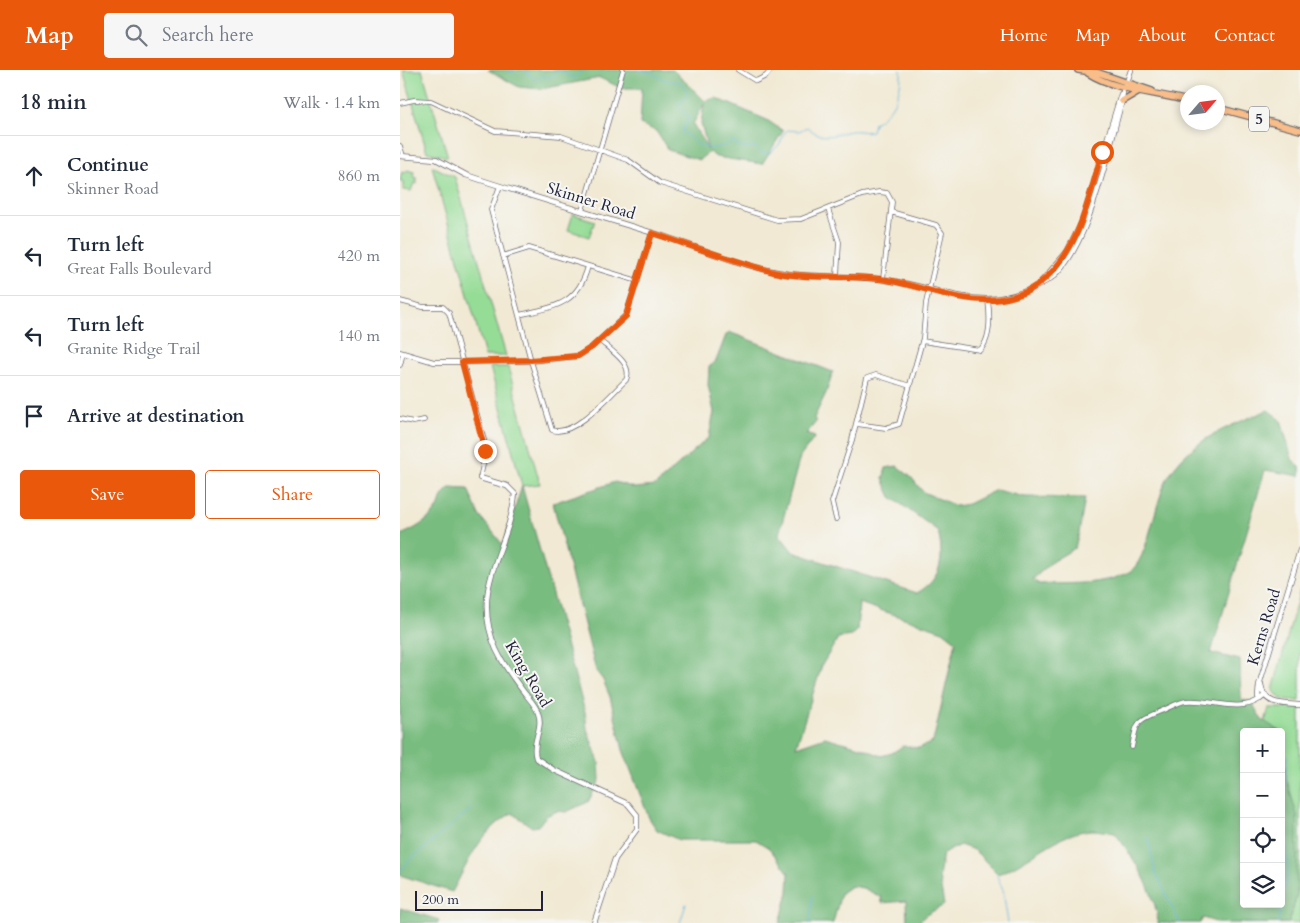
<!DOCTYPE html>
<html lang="en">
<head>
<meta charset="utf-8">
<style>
  body { margin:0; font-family:Cardo,serif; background:#f6f6f7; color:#1f2937 }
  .controls { position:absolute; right:15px; bottom:15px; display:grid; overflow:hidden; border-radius:5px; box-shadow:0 2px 8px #0003 }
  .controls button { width:45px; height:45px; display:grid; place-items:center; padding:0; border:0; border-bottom:1px solid #e0e1e3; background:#fff; color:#1f2937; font:25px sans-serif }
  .compass { position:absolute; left:780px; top:15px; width:45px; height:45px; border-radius:50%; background:#fff; box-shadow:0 2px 8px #0003; rotate:62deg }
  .scale { position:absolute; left:15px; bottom:12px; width:128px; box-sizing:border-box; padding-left:5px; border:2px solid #22223b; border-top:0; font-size:14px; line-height:18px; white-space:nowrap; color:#22223b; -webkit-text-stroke:4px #f6f6f2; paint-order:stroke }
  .stop { position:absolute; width:15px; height:15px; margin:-11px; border:4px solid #ea580c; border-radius:50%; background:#fff }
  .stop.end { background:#ea580c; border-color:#fff; box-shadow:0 1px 5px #0008 }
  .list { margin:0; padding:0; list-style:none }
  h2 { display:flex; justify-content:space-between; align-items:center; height:65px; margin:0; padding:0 20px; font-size:21px }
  h2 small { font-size:16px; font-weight:400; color:#747a83 }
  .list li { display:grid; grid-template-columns:32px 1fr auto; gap:15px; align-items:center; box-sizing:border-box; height:80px; padding:0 20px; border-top:1px solid #e0e1e3 }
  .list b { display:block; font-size:19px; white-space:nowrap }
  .list p { margin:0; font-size:16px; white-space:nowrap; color:#747a83 }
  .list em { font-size:16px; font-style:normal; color:#747a83 }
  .actions { display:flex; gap:10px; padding:15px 20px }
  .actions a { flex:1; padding:11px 0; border:1px solid #ea580c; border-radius:5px; text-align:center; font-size:18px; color:#ea580c }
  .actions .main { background:#ea580c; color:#fff }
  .icon { flex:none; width:28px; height:28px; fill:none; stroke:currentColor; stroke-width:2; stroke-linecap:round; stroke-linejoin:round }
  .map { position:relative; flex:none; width:900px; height:853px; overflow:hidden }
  header { display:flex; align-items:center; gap:30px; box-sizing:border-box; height:70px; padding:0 25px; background:#ea580c; color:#fff }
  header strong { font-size:24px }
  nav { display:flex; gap:28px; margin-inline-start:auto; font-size:18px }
  .search { width:350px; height:45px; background:#f6f6f7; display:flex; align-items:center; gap:12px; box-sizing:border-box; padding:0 18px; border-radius:5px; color:#747a83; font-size:19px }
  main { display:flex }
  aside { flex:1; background:#fff }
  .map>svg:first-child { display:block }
  .green { fill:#95dc96; stroke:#5c7f68 }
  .forest { fill:#78bc7f; stroke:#4d6f5d; fill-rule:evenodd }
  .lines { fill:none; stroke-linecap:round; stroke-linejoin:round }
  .stream { stroke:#5db2d9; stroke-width:1 }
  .minor-casing { stroke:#6a6870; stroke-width:5.5 }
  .tertiary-casing { stroke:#6a6870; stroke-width:6 }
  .primary-casing { stroke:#6a6870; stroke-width:8 }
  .minor { stroke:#fff; stroke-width:4 }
  .tertiary { stroke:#fff; stroke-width:4.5 }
  .primary { stroke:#f8bd88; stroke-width:5.5 }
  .route { stroke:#ea580c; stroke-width:6 }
  .labels { text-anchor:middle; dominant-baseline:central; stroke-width:4; stroke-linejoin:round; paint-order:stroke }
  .shield { fill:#f6f6f2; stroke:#626272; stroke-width:1 }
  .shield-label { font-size:15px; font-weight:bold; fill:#22223b }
  .street-label { font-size:16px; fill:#22223b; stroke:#f6f6f2 }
</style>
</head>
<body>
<header>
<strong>Map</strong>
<div class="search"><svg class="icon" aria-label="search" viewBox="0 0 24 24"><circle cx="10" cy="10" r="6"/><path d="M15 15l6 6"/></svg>Search here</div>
<nav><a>Home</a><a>Map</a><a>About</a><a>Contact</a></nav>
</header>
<main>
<aside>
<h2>18 min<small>Walk · 1.4 km</small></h2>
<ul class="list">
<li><svg class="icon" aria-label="ahead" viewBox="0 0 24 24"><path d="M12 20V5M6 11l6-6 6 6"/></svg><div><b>Continue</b><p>Skinner Road</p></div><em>860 m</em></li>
<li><svg class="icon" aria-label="left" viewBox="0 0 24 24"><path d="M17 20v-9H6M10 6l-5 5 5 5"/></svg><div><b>Turn left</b><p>Great Falls Boulevard</p></div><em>420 m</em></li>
<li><svg class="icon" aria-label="left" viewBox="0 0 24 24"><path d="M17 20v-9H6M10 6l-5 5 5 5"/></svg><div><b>Turn left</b><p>Granite Ridge Trail</p></div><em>140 m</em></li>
<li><svg class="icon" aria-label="arrive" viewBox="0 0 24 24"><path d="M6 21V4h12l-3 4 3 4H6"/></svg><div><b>Arrive at destination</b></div></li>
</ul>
<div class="actions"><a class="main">Save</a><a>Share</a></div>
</aside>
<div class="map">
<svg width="900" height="853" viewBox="0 0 900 853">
  <rect width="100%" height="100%" fill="#f6f6f2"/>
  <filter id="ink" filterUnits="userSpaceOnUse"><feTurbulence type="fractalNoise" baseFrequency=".02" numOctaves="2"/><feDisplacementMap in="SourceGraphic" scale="10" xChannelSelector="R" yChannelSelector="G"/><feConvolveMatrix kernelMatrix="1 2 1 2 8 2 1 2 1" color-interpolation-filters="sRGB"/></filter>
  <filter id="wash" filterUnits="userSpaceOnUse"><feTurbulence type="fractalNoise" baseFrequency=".0096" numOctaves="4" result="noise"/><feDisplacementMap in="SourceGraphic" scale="20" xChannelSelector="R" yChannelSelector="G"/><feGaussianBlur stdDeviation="1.12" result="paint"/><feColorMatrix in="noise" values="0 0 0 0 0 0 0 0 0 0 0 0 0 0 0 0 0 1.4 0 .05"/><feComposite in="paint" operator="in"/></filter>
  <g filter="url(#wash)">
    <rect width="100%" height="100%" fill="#f1e9d3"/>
    <path class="green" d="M3 0H22L48 87 27 82Z
      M32 96 55 107 106 286H85Z
      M7 100 14 102 15 108H17V114L14 113 11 121 3 120V111H0L2 102 5 103Z
      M173 144 195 151 189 167 168 160Z
      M90 297H108L140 414 122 416Z
      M900 520V631L881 629 873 620Z
      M869 638H900V853H845L810 845 844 834H881V662H862Z"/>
    <path class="forest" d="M88 0H273L305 31 316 28 367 50 383 61 362 94 316 87 309 82 299 90 268 80 256 61 240 54 242 18H221L200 8 141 19 119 17ZM304 34 301 53 308 80 293 54Z
      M329 262 433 302 426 323 414 348 416 352 406 364 415 367 400 387 379 464 393 482 517 523C543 508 544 488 538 461L491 427 483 409 486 398 497 396 511 407 523 422 556 436 568 434 596 420 625 427 685 428 679 463 675 478 653 491 633 509 639 514C668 513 702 516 729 502 749 492 755 424 771 402 794 368 832 355 868 340L881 350 892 389 900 397V406L865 400 811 583 840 590 841 630 851 631 862 650 880 661 844 662V834H881V674L886 707 897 745V825L889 853H819L803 848 800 853H758C755 820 735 790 715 763 708 762 699 760 692 760 657 762 630 792 598 804L574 780 560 775 543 783 539 807 544 835 526 845 518 853H507L506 831 482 833 481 827 463 818 451 816 441 823 433 853H380L388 822 389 803 369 778 356 770H279L257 760 249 748 223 680 210 627 203 610 196 601 153 433 215 412 235 418 255 416 309 367 314 342 308 315 309 297 316 291 326 265ZM459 533 543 561 556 571 533 672 519 678 503 676 492 683 481 686 463 678 425 667 396 677 422 595 438 568 451 566 457 561Z
      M122 416 185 642 187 659 199 692 200 710 188 732 166 742 157 741 146 746 138 756 132 757 112 743C79 763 70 789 52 822L0 805V465C12 461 30 450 37 439 43 429 38 429 49 418L68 419 79 445 103 475Z
      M0 838 39 850 38 853H0Z"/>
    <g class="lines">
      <path class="stream" d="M107 0 111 3 117 0
        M123 0 136 10 142 6 150 8 159 1 174 8 184 0H206
        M238 0 254 4 264 10 280 12 287 20V27L279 34V38L289 47 282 62C288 65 290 68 295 72 307 81 322 79 333 71L342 78 356 77 360 83H370L380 74 383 65 387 60 399 61 407 57C426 73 432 63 452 61 459 60 465 63 472 61L474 53C493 42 502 22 501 0
        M748 767 755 802 780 853
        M0 801 14 786 71 739
        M597 806 603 820 608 853
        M881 833 888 803 884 731 887 686
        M280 853 286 834
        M410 853 412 826
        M878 853 881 834"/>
    </g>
  </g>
  <g filter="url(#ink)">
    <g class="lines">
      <defs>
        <path id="minor" d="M338 0 356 11 366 6 371 0
          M0 33 14 30 31 31 95 61 161 66 228 90 260 113 377 150 401 149 462 125 479 122 487 123 492 132 483 209
          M0 76 3 86
          M100 116 91 140 131 291 152 360C174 368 211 324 226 310 234 294 210 280 199 270
          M428 139 439 172 437 206
          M182 141 223 0
          M103 186 129 178 238 211
          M0 231 23 237H43L49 243 84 370 85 386 80 408
          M119 245C154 237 178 235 188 196
          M522 271 580 280C591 269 590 245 588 230
          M0 282 34 292 131 291 178 286 192 277 226 245 252 163
          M0 295 3 283
          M0 349 13 352 24 350
          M457 354 486 358 499 354 523 268 526 233 542 163 536 155 491 142
          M436 449 432 432 452 370 467 308 476 305 510 316
          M732 677C737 652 735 651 761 641 769 638 778 632 786 631 809 628 838 644 860 629"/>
        <path id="tertiary" d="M726 15 731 0
          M0 86 36 89 66 105C132 127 199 146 266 167 302 179 340 195 377 202 412 209 450 204 486 210 550 219 585 248 648 210 688 187 709 74 722 31L723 21
          M641 212 667 182 682 152 721 24
          M80 408 107 416 115 424C109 481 69 516 96 579 103 594 113 608 123 621 128 628 136 635 138 643 144 658 131 672 136 688L154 700 228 734 237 745V759L215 789 194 853
          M861 614C862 635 884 634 900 635
          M864 626 860 629 858 627 859 615 900 480"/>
        <path id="primary" d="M678 0 699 3 752 21
          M688 3C717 21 754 22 788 31
          M722 31 739 21
          M818 38 900 60"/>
      </defs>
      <use href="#minor" class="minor-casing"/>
      <use href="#tertiary" class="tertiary-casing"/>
      <use href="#primary" class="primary-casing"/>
      <use href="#minor" class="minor"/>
      <use href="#tertiary" class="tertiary"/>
      <use href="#primary" class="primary"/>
    </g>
  </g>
  <g class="lines" filter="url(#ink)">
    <path class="route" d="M85 381 62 292 131 290 178 286 192 277 226 246 252 163C292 176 333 191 374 202 408 210 452 204 487 210 520 216 553 230 587 230 604 230 624 225 637 215 679 185 689 128 702 82"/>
  </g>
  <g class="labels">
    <rect class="shield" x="849" y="36.5" width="20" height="25" rx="4"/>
    <g class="shield-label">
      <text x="859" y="49">5</text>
    </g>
    <g class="street-label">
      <text transform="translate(191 131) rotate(17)">Skinner Road</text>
      <text transform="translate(864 557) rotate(-73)">Kerns Road</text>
      <text transform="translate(128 604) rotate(59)">King Road</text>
    </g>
  </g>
</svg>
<div class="controls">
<button>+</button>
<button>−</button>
<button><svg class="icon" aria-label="locate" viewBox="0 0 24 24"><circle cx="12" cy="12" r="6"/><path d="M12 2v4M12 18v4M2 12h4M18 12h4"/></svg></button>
<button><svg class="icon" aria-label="layers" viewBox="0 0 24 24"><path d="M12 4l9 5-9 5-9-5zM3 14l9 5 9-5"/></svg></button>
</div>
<svg class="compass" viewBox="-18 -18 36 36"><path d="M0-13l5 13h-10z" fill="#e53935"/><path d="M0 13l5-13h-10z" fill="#747a83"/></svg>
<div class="scale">200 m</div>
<div class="stop" style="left:702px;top:82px"></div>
<div class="stop end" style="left:85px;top:381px"></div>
</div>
</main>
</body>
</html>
